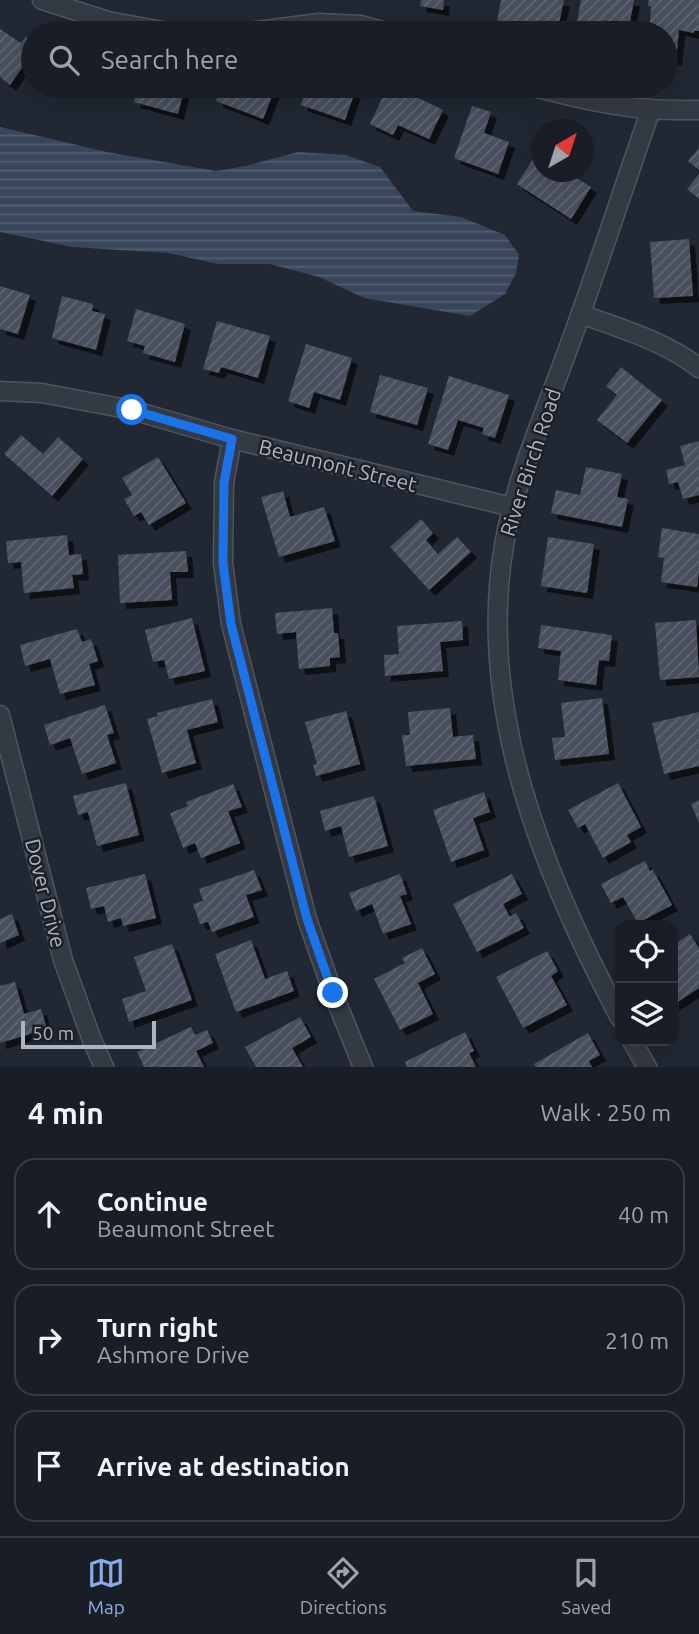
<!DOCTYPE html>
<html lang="en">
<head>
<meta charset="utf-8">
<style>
  body { margin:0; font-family:Ubuntu,sans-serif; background:#22272e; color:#f1f3f6 }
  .controls { position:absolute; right:21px; bottom:21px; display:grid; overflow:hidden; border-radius:14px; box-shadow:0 7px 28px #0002 }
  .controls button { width:63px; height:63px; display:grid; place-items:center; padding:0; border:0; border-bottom:2px solid #373c43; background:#191e26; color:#f1f3f6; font:35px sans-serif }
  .compass { position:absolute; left:531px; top:119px; width:63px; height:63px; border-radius:50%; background:#191e26; box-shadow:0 7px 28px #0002; rotate:39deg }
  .scale { position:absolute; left:21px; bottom:18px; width:135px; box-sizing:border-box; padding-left:7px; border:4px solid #aeb5c1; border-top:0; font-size:19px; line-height:24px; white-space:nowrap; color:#aeb5c1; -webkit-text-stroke:5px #1a1f28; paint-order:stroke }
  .stop { position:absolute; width:21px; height:21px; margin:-16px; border:5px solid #1a73e8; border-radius:50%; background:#fff }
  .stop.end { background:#1a73e8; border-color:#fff; box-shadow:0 2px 7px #0008 }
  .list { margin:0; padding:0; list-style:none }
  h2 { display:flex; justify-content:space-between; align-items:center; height:91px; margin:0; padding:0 28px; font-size:30px }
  h2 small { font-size:23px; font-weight:400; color:#9fa2a7 }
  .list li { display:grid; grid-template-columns:46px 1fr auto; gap:21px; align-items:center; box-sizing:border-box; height:112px; margin:0 14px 14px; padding:0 14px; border:2px solid #373c43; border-radius:21px }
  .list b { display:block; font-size:26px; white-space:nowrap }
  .list p { margin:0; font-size:23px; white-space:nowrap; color:#9fa2a7 }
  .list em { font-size:23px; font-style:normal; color:#9fa2a7 }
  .icon { flex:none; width:38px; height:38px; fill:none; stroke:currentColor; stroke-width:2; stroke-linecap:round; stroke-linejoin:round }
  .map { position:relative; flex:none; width:699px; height:1067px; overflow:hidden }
  .search { position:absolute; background:#191e26; box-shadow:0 7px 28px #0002; left:21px; right:21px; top:21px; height:77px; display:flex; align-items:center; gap:18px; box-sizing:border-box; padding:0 24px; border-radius:38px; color:#9fa2a7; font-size:26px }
  .sheet { height:469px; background:#191e26 }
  nav { display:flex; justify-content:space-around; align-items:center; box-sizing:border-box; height:98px; border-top:2px solid #373c43; background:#191e26; font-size:19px; color:#9fa2a7 }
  nav a { display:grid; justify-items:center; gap:4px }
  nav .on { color:#89aaeb }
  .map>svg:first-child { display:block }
  .water { fill:url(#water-rules) }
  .building { fill:url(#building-hatch); filter:url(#shadow) }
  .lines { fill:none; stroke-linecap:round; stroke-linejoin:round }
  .minor-casing { stroke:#4f555f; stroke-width:21 }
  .minor { stroke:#343a44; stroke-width:18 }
  .route { stroke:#1a73e8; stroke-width:9 }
  .labels { text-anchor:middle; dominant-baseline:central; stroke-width:5; stroke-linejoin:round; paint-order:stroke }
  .street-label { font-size:21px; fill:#aeb5c1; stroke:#1a1f28 }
</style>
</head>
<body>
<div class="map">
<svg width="699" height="1067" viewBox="0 0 699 1067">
  <defs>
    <pattern id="water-rules" width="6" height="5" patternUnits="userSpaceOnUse" patternTransform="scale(1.75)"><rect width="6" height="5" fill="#38455b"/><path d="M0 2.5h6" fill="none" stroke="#525e71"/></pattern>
    <pattern id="building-hatch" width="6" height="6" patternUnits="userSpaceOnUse" patternTransform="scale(1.75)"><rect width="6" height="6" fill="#484f5d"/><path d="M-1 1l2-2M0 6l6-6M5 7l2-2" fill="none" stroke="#606672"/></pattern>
    <filter id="shadow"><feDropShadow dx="6" dy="6" stdDeviation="0" flood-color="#0009"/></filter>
  </defs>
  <rect width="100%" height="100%" fill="#212833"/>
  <path class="water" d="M0 127 107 152 216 171 246 166 298 152 346 155 380 167 413 211 461 217 505 235 519 255 516 273 505 294 470 316 364 298 319 277 270 264H218L168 253 72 247 0 232Z"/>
  <path class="building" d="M421 0H444L443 10 420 6Z
    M501 0H564L557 33 537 29 536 32 519 28 518 33 495 32Z
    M581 0H634L628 33H575Z
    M649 0H699V31H694V33L679 30 676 60 666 59V33H656L655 24 650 23 651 6H648Z
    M0 29 21 43 26 37 33 42V52L10 85 0 77Z
    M138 86H185L178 114 134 102Z
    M221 86H276L263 119 216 101Z
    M307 86H357L345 120 301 105Z
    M388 86H401L400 89 443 110 429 139 398 125 393 135 370 124Z
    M472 106 491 112 484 133 509 142 498 174 454 158Z
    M542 145V172H567L591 187 571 219 517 184Z
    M699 148V170L688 161Z
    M699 174V199L687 189Z
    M689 239 693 296 654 298 650 242Z
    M0 286 30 295 18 334 0 329Z
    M62 296 93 304 92 311 105 314 96 350 52 338Z
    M136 309 185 324 175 362 143 353 145 346 127 341Z
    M217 321 270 336 258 378 221 367 219 373 203 369Z
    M306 344 352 358 340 400 314 392 309 408 288 401Z
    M621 367 662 400 627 443 597 420 617 395 606 386Z
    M380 375 428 388 417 425 370 412Z
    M449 376 509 395 495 438 482 434 484 428 458 420 448 450 428 444Z
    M21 435 43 454 58 437 83 459 52 496 4 454Z
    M699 441V495L683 499 678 482 669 484 666 470 685 465 680 446Z
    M158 457 186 503 149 525 141 512 134 516 124 499 132 495 122 478Z
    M586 467 622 474 617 497 628 499 622 527 551 513 556 490 580 495Z
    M283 491 290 517 324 507 335 541 279 557 261 497Z
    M421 519 433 533 426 540 438 554 457 537 471 552 429 590 390 547Z
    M662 528 699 534V571L697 587 661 582 664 558 658 557Z
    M67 535 69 555 81 554 83 574 72 575 74 588 24 593 21 562 8 563 6 541Z
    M548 537 594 544 587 593 541 586Z
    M186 551 188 572H170L172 600 120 603 118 555Z
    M332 608 334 633H338L340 657 330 658V666L299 669 296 632 277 634 275 613Z
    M192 618 205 671 169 679 164 660 153 662 145 630Z
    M696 620 699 677 660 680 655 623Z
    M462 621 463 640 440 642 443 671 385 676 384 655 399 654 397 626Z
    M541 625 612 635 609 661 599 660 596 685 558 680 561 651 538 648Z
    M77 629 82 642 91 639 98 661 89 664 95 685 60 694 50 659 25 666 20 645Z
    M602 698 609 754 555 760 552 738 565 737 561 703Z
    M212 699 218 722 187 730 196 763 162 773 147 719 158 716 157 713Z
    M105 705 114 733 107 735 116 763 82 774 70 738 50 745 44 725Z
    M450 708 453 737 473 735 476 759 406 766 402 735H410L408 712Z
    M346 711 360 764 316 776 313 765 317 764 305 722Z
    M699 712V766L664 774 652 723Z
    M126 783 139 835 97 846 88 812 78 815 73 796Z
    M618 783 641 827 627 835 631 842 603 858 585 824 578 828 568 810Z
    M233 784 242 807 228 811 240 843 201 858 195 843 183 848 170 813 188 806 186 802Z
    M484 792 490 812 473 818 484 850 451 862 433 810Z
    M374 796 388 846 349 857 341 826 325 831 320 811Z
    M699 800V823L691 804Z
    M645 861 650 871 653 870 672 905 638 923 623 897 611 903 601 884Z
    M254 870 262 890 246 895 254 917 212 932 208 922 200 924 193 904 203 901 199 889Z
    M145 874 156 918 123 926 121 918 108 922 104 906 91 909 86 888Z
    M400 874 407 894 400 896 411 924 383 934 372 904 356 911 349 893Z
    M512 874 522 894 503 904 510 917 516 913 524 928 477 952 453 904Z
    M12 914 19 935 0 943V919Z
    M690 934 699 948V988L673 1005V945Z
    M251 940 265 979 287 971 294 991 236 1012 215 954Z
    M172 944 192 1000 129 1022 122 999 146 991 134 957Z
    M422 948 435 974 418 983 433 1014 400 1030 374 979 405 963 402 958Z
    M547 951 558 971 551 976 567 1005 523 1028 496 977Z
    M15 982 24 1014 41 1009 47 1029 0 1043V986Z
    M300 1017 311 1037 292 1048 303 1067H256L245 1047Z
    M191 1027 195 1035 207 1030 213 1043 196 1051 204 1067H144L137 1052Z
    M465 1032 474 1051 469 1053 476 1067H407L405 1062Z
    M588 1033 600 1055 589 1061 592 1067H536L534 1064Z"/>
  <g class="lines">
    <defs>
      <path id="minor" d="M42 0 108 21 173 33H242L319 23 361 25 389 33
        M530 86C569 96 609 106 649 109 666 110 683 110 699 110
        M581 314C621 329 665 341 699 368
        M0 391 42 393 132 410 232 439 512 507
        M232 439 224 483 223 563 231 624 307 919 333 993 363 1067
        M0 715 63 960 92 1040 104 1067
        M620 1018C544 875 476 710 504 545 516 477 545 413 568 349 597 270 623 189 651 109
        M632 1041 647 1067"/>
    </defs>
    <use href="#minor" class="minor-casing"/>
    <use href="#minor" class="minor"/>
  </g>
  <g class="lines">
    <path class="route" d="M132 410 232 439 224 483 223 563 231 624 307 919 333 993"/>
  </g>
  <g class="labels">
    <g class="street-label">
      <text transform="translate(530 462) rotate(-72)">River Birch Road</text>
      <text transform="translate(338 465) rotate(14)">Beaumont Street</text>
      <text transform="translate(46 893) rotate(76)">Dover Drive</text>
    </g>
  </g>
</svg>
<div class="controls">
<button><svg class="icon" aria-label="locate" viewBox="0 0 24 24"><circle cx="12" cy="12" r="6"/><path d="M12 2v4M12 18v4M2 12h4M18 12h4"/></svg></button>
<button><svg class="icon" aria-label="layers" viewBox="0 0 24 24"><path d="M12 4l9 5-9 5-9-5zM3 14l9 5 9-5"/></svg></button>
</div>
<svg class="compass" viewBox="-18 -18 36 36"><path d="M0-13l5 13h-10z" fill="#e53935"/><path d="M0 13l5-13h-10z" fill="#9fa2a7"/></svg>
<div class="scale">50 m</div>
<div class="stop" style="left:132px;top:410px"></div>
<div class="stop end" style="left:333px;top:993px"></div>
<div class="search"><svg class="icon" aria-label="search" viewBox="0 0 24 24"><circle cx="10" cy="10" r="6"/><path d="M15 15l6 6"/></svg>Search here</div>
</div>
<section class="sheet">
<h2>4 min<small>Walk · 250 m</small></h2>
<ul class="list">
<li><svg class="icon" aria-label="ahead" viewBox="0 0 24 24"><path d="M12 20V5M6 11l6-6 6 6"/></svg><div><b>Continue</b><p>Beaumont Street</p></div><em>40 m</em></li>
<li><svg class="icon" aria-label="right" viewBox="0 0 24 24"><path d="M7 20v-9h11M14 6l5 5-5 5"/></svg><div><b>Turn right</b><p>Ashmore Drive</p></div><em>210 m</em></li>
<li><svg class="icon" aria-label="arrive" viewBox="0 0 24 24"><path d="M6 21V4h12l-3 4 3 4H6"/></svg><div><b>Arrive at destination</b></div></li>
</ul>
</section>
<nav>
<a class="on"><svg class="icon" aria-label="map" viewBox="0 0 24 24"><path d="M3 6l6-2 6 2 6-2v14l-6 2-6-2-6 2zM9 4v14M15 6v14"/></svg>Map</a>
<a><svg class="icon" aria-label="directions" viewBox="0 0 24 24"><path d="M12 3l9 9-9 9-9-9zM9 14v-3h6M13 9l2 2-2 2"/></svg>Directions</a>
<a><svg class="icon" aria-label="saved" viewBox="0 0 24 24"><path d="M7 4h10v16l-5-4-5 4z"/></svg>Saved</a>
</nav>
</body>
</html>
